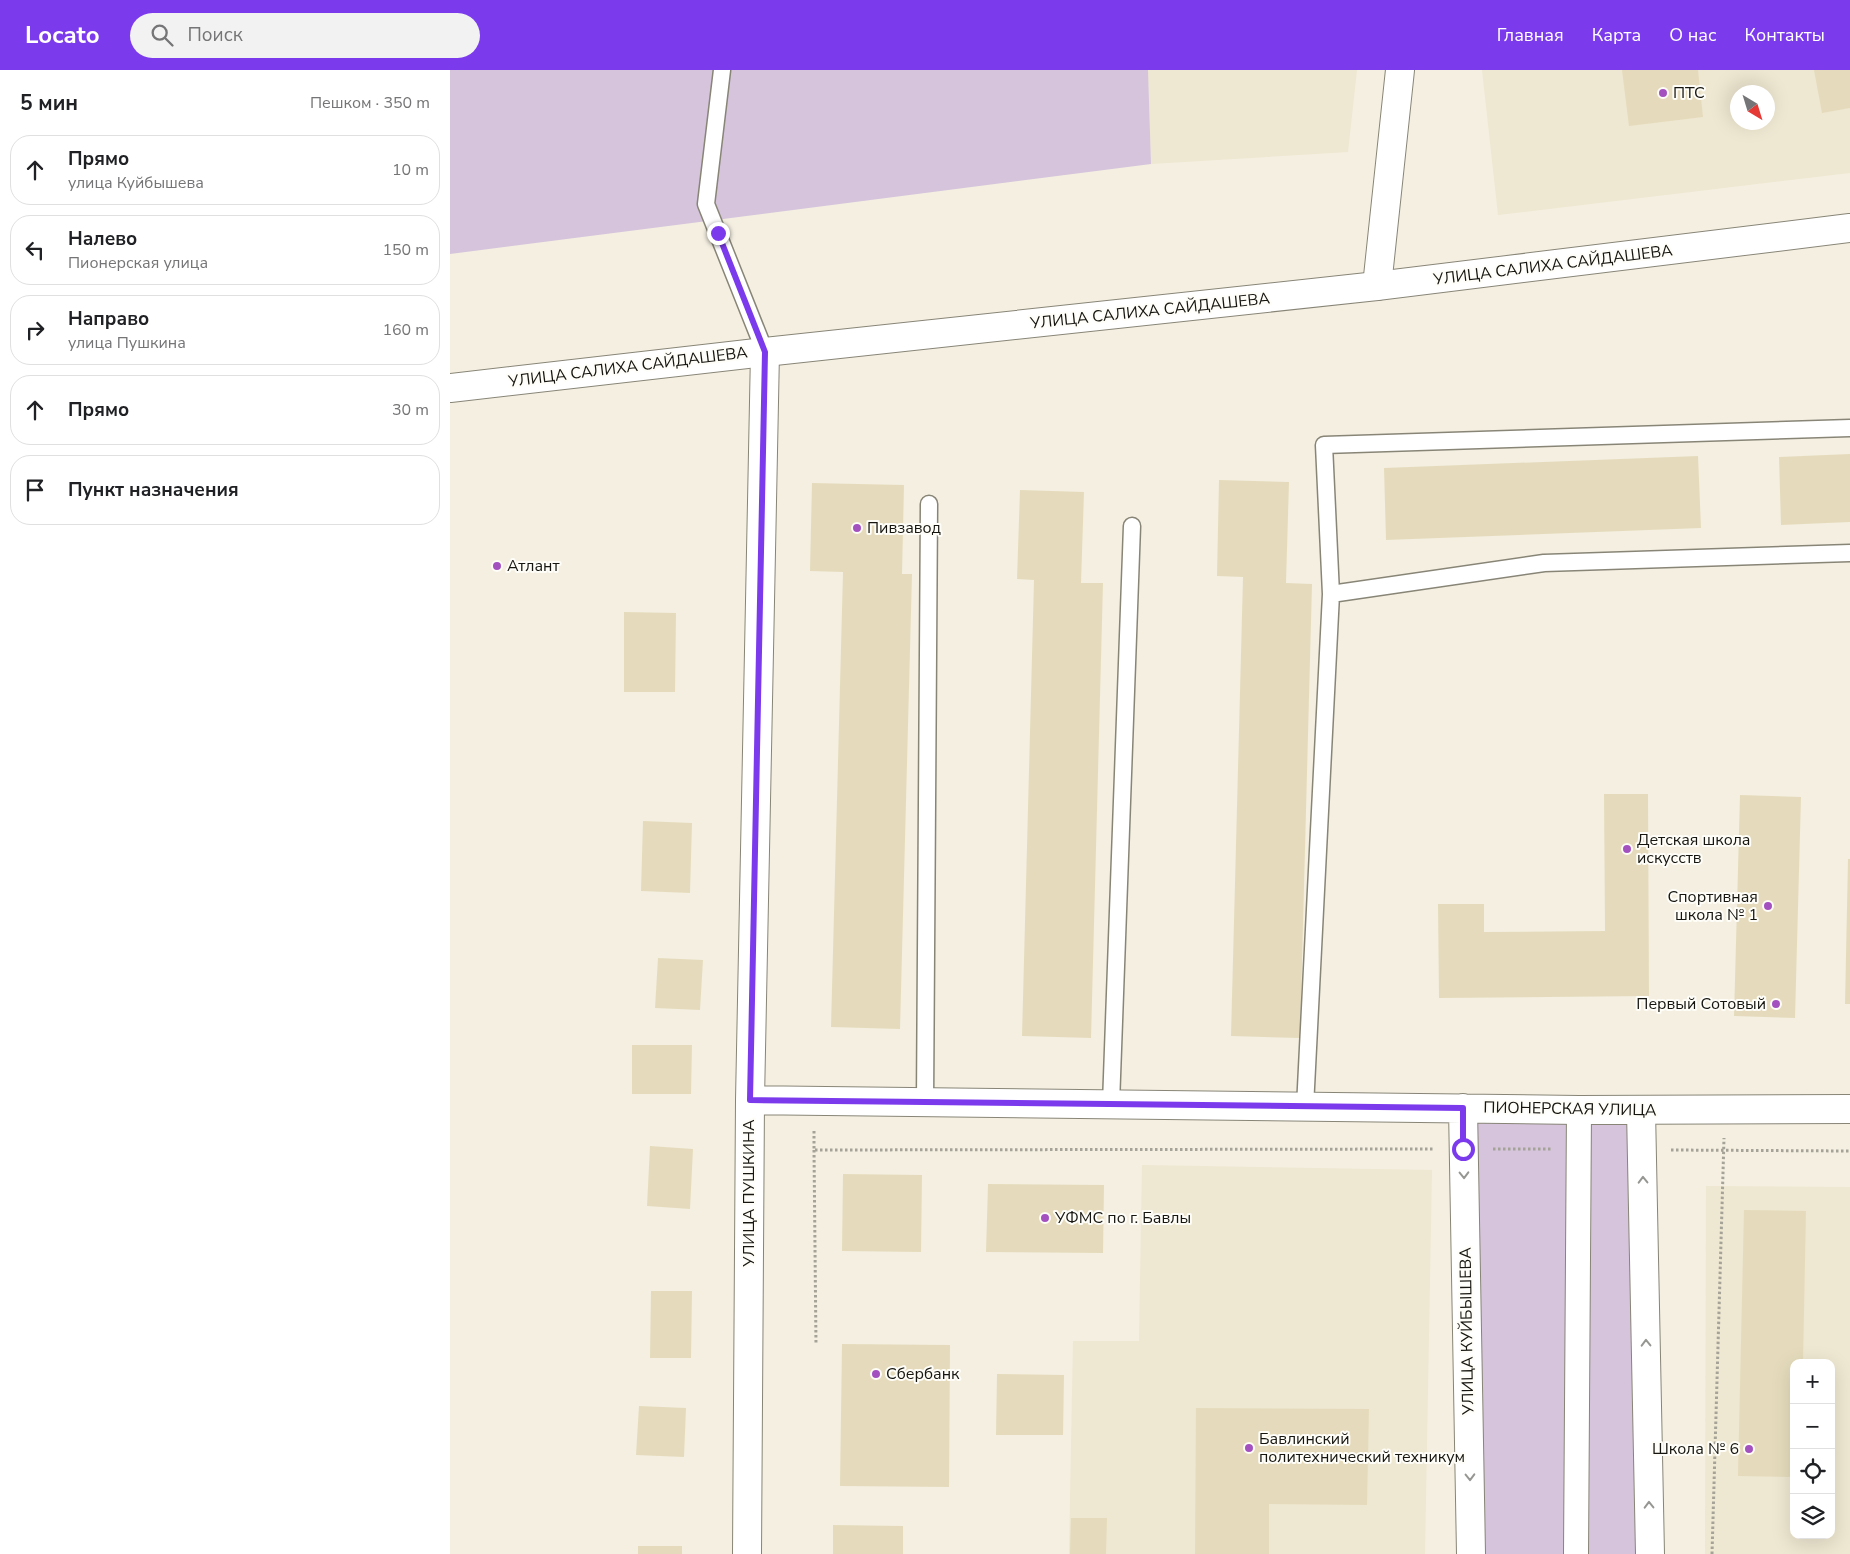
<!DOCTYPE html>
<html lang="ru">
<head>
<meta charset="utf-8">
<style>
  body { margin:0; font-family:"Nunito Sans",sans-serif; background:#f2f2f2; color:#202124 }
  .controls { position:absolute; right:15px; bottom:15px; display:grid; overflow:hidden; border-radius:10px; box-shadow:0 5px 20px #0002 }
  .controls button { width:45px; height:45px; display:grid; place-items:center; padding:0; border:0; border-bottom:1px solid #e0e0e0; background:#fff; color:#202124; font:25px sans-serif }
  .compass { position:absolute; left:1280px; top:15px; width:45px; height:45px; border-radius:50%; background:#fff; box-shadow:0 5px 20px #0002; rotate:142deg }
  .stop { position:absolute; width:15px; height:15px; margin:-11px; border:4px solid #7c3aed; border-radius:50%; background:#fff }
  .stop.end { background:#7c3aed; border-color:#fff; box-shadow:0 1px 5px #0008 }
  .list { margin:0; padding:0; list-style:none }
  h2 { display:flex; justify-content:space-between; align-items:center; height:65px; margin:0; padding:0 20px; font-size:21px }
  h2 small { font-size:16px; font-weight:400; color:#757577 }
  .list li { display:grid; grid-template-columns:32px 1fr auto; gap:15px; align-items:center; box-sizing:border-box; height:70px; margin:0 10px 10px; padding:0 10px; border:1px solid #e0e0e0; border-radius:20px }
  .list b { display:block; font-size:19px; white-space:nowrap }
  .list p { margin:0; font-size:16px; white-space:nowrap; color:#757577 }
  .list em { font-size:16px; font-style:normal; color:#757577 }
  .icon { flex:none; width:28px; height:28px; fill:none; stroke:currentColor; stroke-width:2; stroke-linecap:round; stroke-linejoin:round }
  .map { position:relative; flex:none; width:1400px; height:1484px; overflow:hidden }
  header { display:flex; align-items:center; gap:30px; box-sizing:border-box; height:70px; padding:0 25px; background:#7c3aed; color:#fff }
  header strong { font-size:24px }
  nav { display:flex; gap:28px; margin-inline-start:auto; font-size:18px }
  .search { width:350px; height:45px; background:#f2f2f2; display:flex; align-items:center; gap:12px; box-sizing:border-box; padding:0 18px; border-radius:28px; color:#757577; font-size:19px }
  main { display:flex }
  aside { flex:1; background:#fff }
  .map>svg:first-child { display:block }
  .built { fill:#eee7d1; fill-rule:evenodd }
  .green { fill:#d5c4dc }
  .building { fill:#e5dbbc }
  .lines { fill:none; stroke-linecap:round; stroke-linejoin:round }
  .service-casing { stroke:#888577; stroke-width:19 }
  .pedestrian-casing { stroke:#888577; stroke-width:26 }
  .minor-casing { stroke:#888577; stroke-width:30 }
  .tertiary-casing { stroke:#888577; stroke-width:30 }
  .trunk-casing { stroke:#888577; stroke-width:30 }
  .path { stroke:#a5a297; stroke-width:3; stroke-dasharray:2.5 2.5; stroke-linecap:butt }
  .service { stroke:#fff; stroke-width:16 }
  .pedestrian { stroke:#fff; stroke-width:24 }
  .minor { stroke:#fff; stroke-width:28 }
  .tertiary { stroke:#fff; stroke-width:28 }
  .trunk { stroke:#fff; stroke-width:28 }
  .oneway { stroke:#969693 }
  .route { stroke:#7c3aed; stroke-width:6 }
  .poi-dot { fill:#a451c0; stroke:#fefdf7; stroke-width:2 }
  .labels { text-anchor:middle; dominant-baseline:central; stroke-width:4; stroke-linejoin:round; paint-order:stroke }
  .poi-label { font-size:16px; fill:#161510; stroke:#fefdf7; text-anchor:start }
  .street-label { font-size:16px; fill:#161510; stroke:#fefdf7 }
</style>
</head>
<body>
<header>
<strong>Locato</strong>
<div class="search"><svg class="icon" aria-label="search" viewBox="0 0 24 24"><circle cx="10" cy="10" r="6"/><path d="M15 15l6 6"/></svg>Поиск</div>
<nav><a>Главная</a><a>Карта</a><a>О нас</a><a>Контакты</a></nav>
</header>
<main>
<aside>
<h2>5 мин<small>Пешком · 350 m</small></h2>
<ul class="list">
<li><svg class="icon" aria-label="ahead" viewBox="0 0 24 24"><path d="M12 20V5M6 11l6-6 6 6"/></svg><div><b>Прямо</b><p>улица Куйбышева</p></div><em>10 m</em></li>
<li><svg class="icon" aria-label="left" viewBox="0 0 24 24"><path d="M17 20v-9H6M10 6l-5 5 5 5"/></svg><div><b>Налево</b><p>Пионерская улица</p></div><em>150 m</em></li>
<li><svg class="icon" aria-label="right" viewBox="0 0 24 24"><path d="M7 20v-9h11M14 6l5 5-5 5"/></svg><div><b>Направо</b><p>улица Пушкина</p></div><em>160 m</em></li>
<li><svg class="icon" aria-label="ahead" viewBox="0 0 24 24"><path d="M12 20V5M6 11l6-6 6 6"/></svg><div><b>Прямо</b></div><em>30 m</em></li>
<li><svg class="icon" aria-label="arrive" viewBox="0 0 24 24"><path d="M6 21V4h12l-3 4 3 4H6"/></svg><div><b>Пункт назначения</b></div></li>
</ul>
</aside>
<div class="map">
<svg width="1400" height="1484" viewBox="0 0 1400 1484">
  <rect width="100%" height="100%" fill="#f4efe1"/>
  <path class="built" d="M698 0H907L898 82 701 94Z
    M1032 0H1400V103L1048 145ZM1288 22H1318V52H1288Z
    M692 1095 982 1100 975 1484H619L623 1271H689Z
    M1256 1116 1400 1117V1484H1255ZM1344 1293H1381V1465H1344Z"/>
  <path class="green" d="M0 0H698L701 94 0 184Z
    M1013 1038 1191 1040 1200 1484H1021Z"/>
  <path class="building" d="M1172 0H1248L1253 47 1179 56Z
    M1364 0H1400V38L1372 43Z
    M1400 384V452L1331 455 1329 387Z
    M1248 386 1251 458 936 470 934 398Z
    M769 410 839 412 836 513 862 514 850 968 781 966 793 507 767 506Z
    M362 413 454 415 452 504H462L450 959 381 957 393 502 360 501Z
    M570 420 634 422 631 513H653L641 968 572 966 584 510 567 509Z
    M174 542 226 543 225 622H174Z
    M1154 724H1198L1199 926 989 928 988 834H1034V862L1155 861Z
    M1290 725 1351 727 1345 948 1284 946Z
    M193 751 242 753 240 823 191 821Z
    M1398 789H1400V934H1395Z
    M208 888 253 890 250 940 205 938Z
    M182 975H242L241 1024H182Z
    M200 1076 243 1079 240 1139 197 1136Z
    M393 1104 472 1105 471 1182 392 1181Z
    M538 1114 654 1115 653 1183 536 1182Z
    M1294 1140 1356 1141 1353 1293H1344V1407L1288 1406Z
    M201 1221H242L241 1288H200Z
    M392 1274 500 1275 499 1417 390 1416Z
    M547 1304 614 1305 613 1365H546Z
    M189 1336 236 1338 234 1387 186 1385Z
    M746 1338 919 1339 917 1435 819 1434V1484H745Z
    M621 1448H657L656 1484H620Z
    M383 1455 453 1456V1484H383Z
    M188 1476H232V1484H188Z"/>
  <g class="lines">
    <defs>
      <path id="service" d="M272 0 256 134 315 282
        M1400 358 874 375 881 524 1094 493 1400 483
        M475 1032 479 434
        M661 1034 682 456
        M855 1037 881 524"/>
      <path id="pedestrian" d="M1126 1484 1129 1040"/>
      <path id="minor" d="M300 1030 1129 1040 1400 1039
        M1013 1038 1021 1484
        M1191 1040 1200 1484
        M297 1484 300 1030 315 282"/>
      <path id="tertiary" d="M927 216 950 0"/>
      <path id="trunk" d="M0 318 315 282 927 216 1400 158"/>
    </defs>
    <use href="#service" class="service-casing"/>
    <use href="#pedestrian" class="pedestrian-casing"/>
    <use href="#minor" class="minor-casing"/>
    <use href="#tertiary" class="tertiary-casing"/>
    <use href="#trunk" class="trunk-casing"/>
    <path class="path" d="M364 1061V1080L984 1079
      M1043 1079H1102
      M364 1080 366 1275
      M1221 1080 1400 1081
      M1262 1484 1274 1068"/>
    <use href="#service" class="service"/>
    <use href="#pedestrian" class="pedestrian"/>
    <use href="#minor" class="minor"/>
    <use href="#tertiary" class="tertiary"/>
    <use href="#trunk" class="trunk"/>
  </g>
  <defs><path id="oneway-chevron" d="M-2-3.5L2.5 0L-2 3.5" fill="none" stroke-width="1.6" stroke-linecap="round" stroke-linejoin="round" transform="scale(1.25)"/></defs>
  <g class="oneway">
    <use href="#oneway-chevron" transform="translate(1014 1105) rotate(89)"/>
    <use href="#oneway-chevron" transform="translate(1193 1110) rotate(-91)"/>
    <use href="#oneway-chevron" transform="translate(1196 1273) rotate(-91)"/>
    <use href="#oneway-chevron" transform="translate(1020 1407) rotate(89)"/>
    <use href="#oneway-chevron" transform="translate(1199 1435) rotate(-91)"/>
  </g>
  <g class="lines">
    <path class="route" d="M268 163 315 282 300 1030 1013 1038V1079"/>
  </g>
  <g class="poi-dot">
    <circle cx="1213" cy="23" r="5"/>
    <circle cx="407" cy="458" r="5"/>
    <circle cx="47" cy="496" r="5"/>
    <circle cx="1177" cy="779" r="5"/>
    <circle cx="1318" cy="836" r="5"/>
    <circle cx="1326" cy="934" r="5"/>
    <circle cx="595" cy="1148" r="5"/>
    <circle cx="426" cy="1304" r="5"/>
    <circle cx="799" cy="1378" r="5"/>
    <circle cx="1299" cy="1379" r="5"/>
  </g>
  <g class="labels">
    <g class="poi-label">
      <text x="1223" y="23">ПТС</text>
      <text x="417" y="458">Пивзавод</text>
      <text x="57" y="496">Атлант</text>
      <text x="1187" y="770">Детская школа<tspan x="1187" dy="18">искусств</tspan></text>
      <text x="1308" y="827" text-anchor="end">Спортивная<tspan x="1308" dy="18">школа № 1</tspan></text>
      <text x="1316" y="934" text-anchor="end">Первый Сотовый</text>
      <text x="605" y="1148">УФМС по г. Бавлы</text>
      <text x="436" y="1304">Сбербанк</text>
      <text x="809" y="1369">Бавлинский<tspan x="809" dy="18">политехнический техникум</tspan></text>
      <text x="1289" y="1379" text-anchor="end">Школа № 6</text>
    </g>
    <g class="street-label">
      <text transform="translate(1103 195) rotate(-7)">УЛИЦА САЛИХА САЙДАШЕВА</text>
      <text transform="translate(700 241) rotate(-6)">УЛИЦА САЛИХА САЙДАШЕВА</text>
      <text transform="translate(178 297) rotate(-7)">УЛИЦА САЛИХА САЙДАШЕВА</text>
      <text transform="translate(1120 1039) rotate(1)">ПИОНЕРСКАЯ УЛИЦА</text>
      <text transform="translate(299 1123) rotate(-90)">УЛИЦА ПУШКИНА</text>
      <text transform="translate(1017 1261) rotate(-91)">УЛИЦА КУЙБЫШЕВА</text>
    </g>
  </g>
</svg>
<div class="controls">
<button>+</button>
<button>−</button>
<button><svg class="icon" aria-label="locate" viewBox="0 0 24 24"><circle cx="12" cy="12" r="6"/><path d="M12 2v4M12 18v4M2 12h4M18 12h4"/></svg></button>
<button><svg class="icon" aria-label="layers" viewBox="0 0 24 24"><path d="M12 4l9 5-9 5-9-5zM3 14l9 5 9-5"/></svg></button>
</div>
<svg class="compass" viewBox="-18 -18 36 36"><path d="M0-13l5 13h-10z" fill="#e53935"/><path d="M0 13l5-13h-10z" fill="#757577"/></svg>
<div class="stop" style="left:1013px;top:1079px"></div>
<div class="stop end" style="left:268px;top:163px"></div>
</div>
</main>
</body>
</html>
